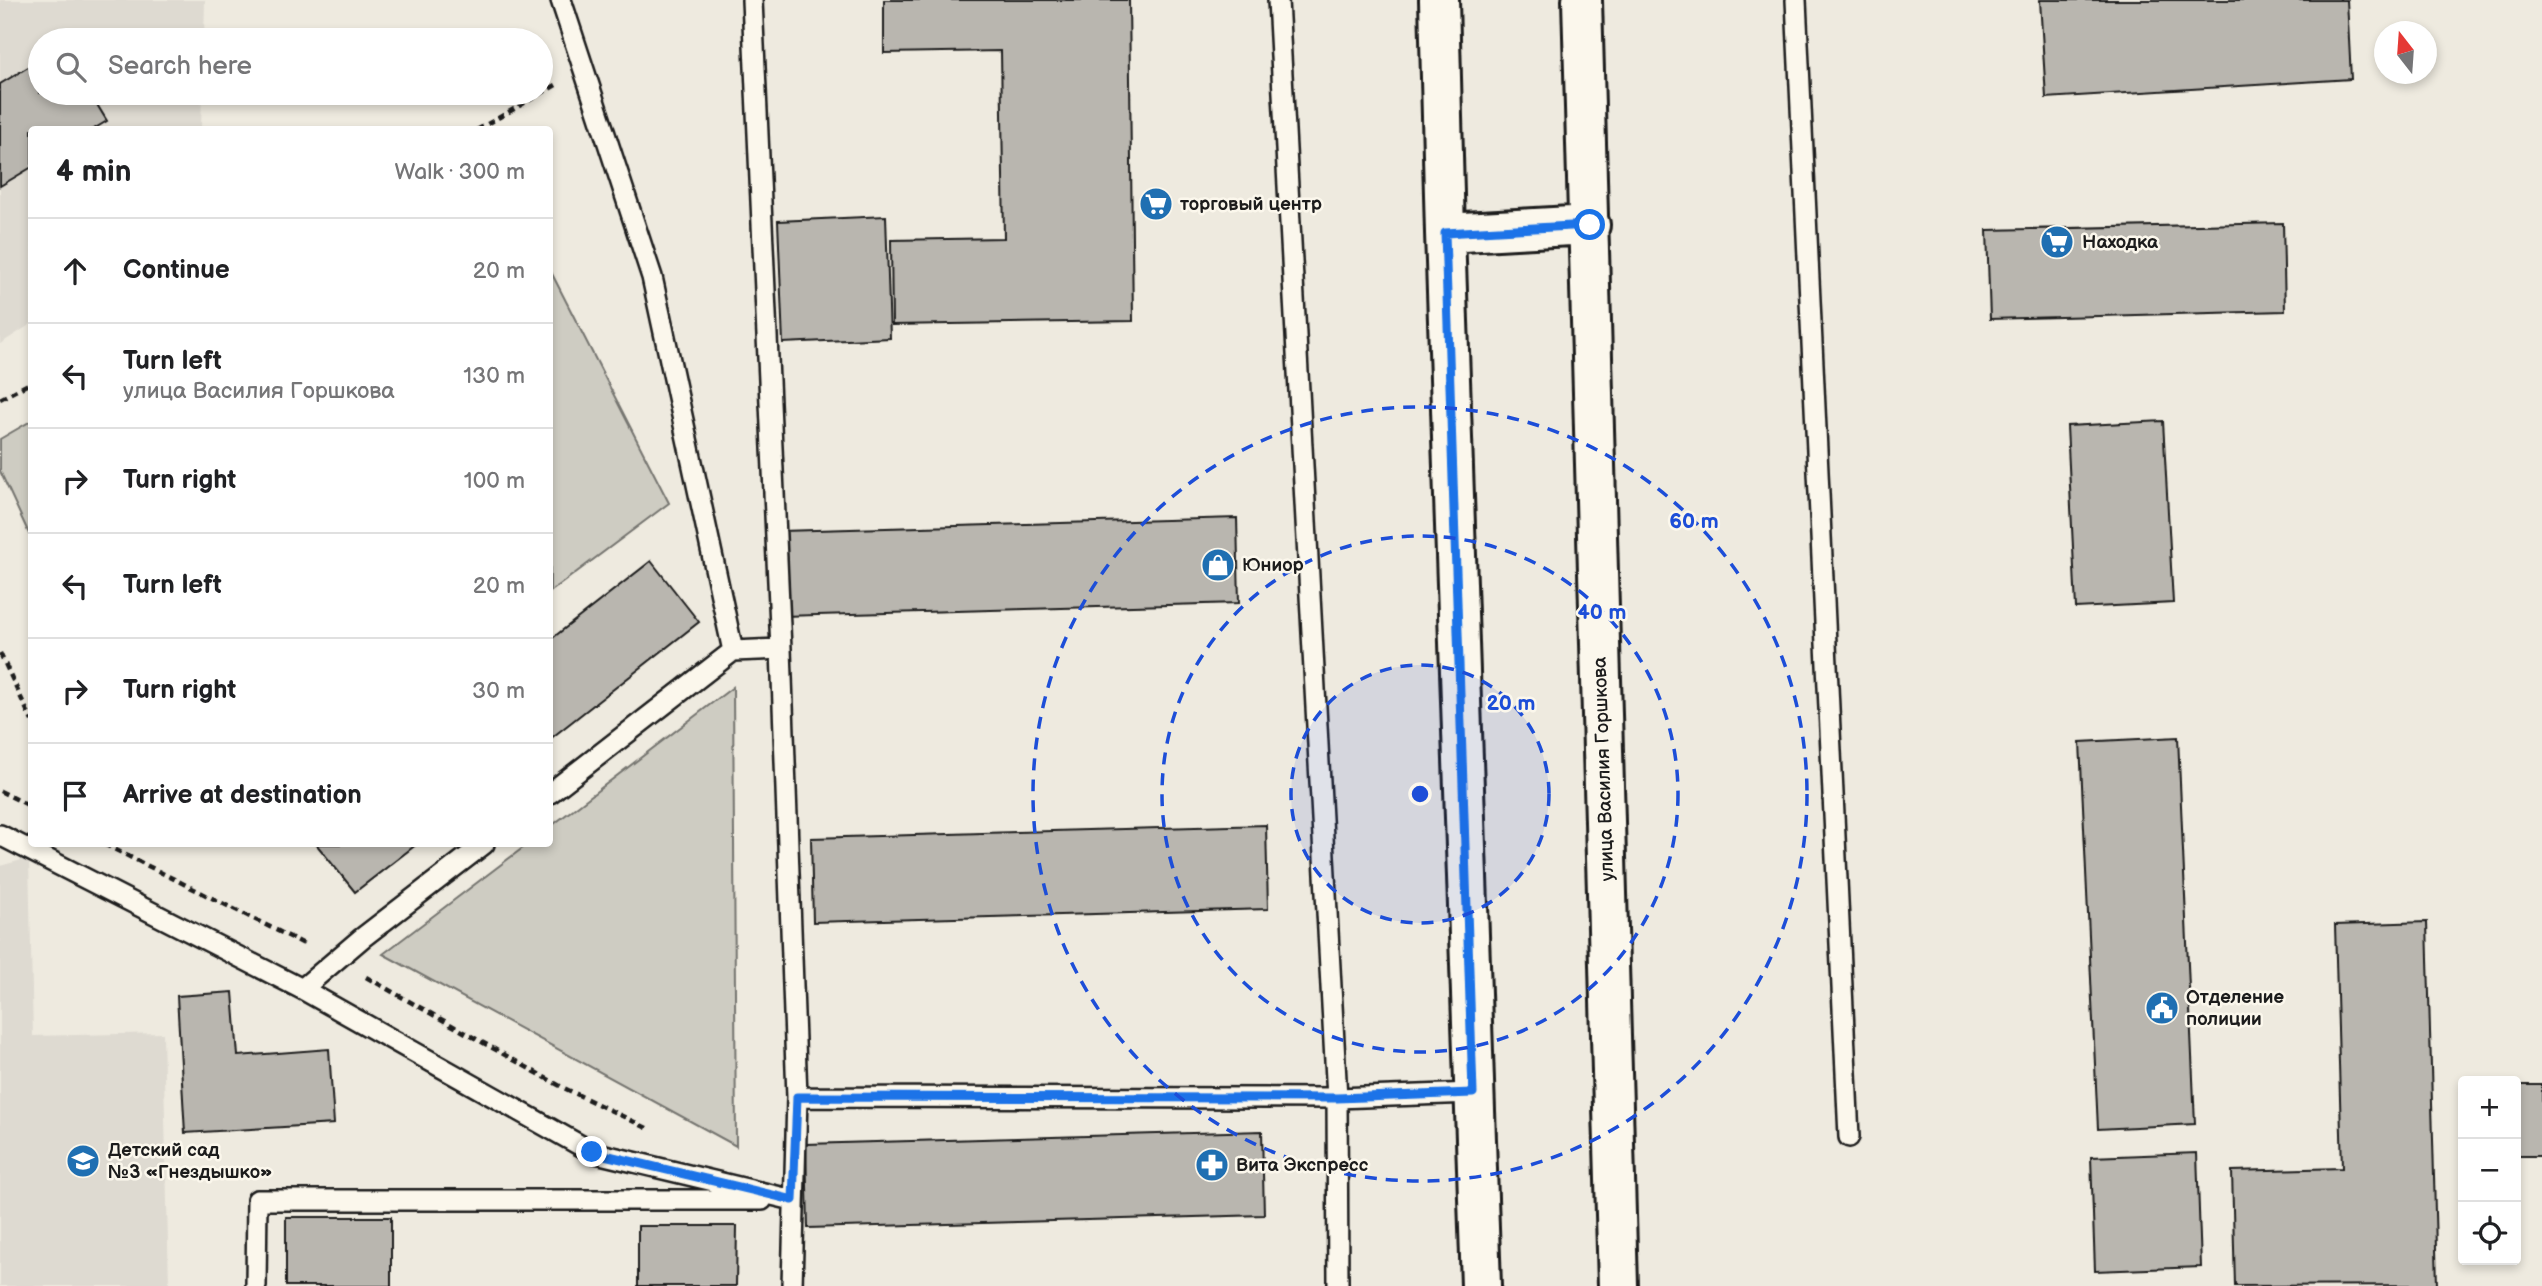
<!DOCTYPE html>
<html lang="en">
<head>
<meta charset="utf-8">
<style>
  body { margin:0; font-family:"Balsamiq Sans",sans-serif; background:#f6f6f6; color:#202124 }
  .controls { position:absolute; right:21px; bottom:21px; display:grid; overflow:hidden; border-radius:7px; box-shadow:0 4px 10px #0003 }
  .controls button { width:63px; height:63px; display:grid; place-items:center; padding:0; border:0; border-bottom:2px solid #e0e0e0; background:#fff; color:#202124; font:35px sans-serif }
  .compass { position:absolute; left:2374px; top:21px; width:63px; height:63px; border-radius:50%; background:#fff; box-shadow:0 4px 10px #0003; rotate:343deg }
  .stop { position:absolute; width:21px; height:21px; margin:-16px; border:5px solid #1a73e8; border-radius:50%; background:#fff }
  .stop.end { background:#1a73e8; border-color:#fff; box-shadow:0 2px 7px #0008 }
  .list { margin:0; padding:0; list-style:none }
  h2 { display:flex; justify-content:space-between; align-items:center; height:91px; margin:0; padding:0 28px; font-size:30px }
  h2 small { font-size:23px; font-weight:400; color:#757577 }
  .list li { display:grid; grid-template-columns:46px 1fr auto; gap:21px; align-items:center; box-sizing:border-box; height:105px; padding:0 28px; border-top:2px solid #e0e0e0 }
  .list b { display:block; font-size:26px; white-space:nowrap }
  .list p { margin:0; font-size:23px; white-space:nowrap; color:#757577 }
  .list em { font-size:23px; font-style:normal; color:#757577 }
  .icon { flex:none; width:38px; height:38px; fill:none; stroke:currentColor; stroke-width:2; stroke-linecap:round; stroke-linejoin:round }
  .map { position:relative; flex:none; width:2542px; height:1286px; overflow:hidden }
  .search { position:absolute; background:#fff; box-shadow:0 4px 10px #0003; left:28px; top:28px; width:525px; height:77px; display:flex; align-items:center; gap:18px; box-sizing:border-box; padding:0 24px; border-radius:38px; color:#757577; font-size:26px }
  .panel { position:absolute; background:#fff; box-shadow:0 4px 10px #0003; left:28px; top:126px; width:525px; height:721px; border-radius:7px }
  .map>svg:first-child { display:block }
  .built { fill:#dedad1 }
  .green { fill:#ceccc2; stroke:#75746f; stroke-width:2 }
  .building { fill:#b9b6af; stroke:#1c1c1c; stroke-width:2 }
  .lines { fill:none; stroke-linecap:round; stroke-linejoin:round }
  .service-casing { stroke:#1c1c1c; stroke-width:24 }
  .secondary-casing { stroke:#1c1c1c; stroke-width:44 }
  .path { stroke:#1c1c1c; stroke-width:4.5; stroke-dasharray:7 5; stroke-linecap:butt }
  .service { stroke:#fbf7ec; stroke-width:19 }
  .secondary { stroke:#fbf7ec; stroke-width:38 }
  .route { stroke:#1a73e8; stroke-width:9 }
  .ring { fill:none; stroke:#1d4ed8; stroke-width:3.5; stroke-dasharray:12 9 }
  .labels { text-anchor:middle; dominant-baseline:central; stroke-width:5; stroke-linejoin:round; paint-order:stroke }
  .poi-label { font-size:19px; font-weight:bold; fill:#1c1c1c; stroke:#fbf7ec; text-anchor:start }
  .street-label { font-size:19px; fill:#1c1c1c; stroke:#fbf7ec }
  .centre { fill:#1d4ed8; stroke:#fbf7ec; stroke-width:3.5 }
  .ring-label { font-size:21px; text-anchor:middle; font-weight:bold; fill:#1d4ed8; stroke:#fbf7ec; stroke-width:5; stroke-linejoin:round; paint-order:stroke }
</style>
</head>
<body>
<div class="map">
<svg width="2542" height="1286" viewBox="0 0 2542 1286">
  <rect width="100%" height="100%" fill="#eeeadf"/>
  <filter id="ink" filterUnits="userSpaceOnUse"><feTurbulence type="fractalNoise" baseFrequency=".0143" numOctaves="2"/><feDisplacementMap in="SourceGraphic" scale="14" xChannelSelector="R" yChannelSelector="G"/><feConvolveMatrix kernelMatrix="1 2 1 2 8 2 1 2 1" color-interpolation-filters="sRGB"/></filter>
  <g filter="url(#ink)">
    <path class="built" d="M0 0H205L204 40H40V93H202L201 129 32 130 31 324 0 344Z
      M29 858 33 1036 163 1033 169 1286H0V866Z"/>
    <path class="green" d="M550 270 669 503 550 592Z
      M31 421V538L0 471V439Z
      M733 687 736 1146 383 954 528 844H550V827Z"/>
    <path class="building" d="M884 0H1129L1133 321 892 325 891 240 1004 238 1001 51 884 53Z
      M2040 0H2347L2351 79 2046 98Z
      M40 60V93H90L107 121 92 130H32V167L0 186V84Z
      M886 216 890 338 783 343 778 221Z
      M2283 223 2285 311 1990 319 1987 230Z
      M2163 421 2173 603 2076 608 2067 426Z
      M1237 518 1239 603 783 616 781 531Z
      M651 561 699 622 550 739V640Z
      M2178 737 2195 1124 2098 1129 2080 742Z
      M1266 825 1268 909 813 922 811 838Z
      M316 844H417L355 892Z
      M2427 922 2437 1285 2235 1286 2232 1171 2342 1168 2335 925Z
      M233 992 238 1056 329 1049 334 1124 185 1133 177 996Z
      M2516 1085H2542V1156H2516Z
      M1262 1131 1264 1215 808 1228 806 1144Z
      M2197 1153 2201 1267 2095 1271 2091 1157Z
      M286 1217H391V1286H286Z
      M638 1226H737L736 1286H638Z"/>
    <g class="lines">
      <defs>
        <path id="service" d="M561 0 652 277 733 651
          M752 0 781 649 797 1097 1337 1098 1338 1286
          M1278 0 1337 1098 1473 1093
          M1796 0 1849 1137
          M550 793 733 651 781 649
          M0 835 302 989
          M484 844 362 938 302 989 592 1152 793 1200
          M256 1286 257 1200H762
          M792 1286 797 1097"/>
        <path id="secondary" d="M1439 0 1445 233 1481 1286
          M1582 0 1618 1286
          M1445 233 1590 225"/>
      </defs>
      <use href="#service" class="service-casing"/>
      <use href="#secondary" class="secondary-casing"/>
      <path class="path" d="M477 130 556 85
        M0 399 32 382
        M0 653 32 721
        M0 791 32 807
        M104 844 306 945
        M366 977 562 1087 651 1130"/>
      <use href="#service" class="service"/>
      <use href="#secondary" class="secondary"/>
    </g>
  </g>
  <g class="lines" filter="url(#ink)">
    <path class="route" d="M592 1152 793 1200 797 1097 1337 1098 1473 1093 1445 233 1590 225"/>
  </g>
  <circle cx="1420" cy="794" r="129" fill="#1d4ed8" fill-opacity=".12"/>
  <g class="ring">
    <circle cx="1420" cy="794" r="129"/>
    <circle cx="1420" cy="794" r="258"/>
    <circle cx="1420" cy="794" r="387"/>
  </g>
  <defs>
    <symbol id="supermarket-disc" viewBox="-11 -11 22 22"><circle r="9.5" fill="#1f6fb2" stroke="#fbf7ec"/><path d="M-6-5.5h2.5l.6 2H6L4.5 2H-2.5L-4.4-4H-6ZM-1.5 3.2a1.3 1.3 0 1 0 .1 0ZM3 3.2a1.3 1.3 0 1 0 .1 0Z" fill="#fff"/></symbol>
    <symbol id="shop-disc" viewBox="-11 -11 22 22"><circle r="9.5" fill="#1f6fb2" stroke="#fbf7ec"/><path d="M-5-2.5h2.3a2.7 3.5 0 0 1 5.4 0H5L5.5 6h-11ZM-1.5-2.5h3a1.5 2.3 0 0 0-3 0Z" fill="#fff"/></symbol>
    <symbol id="civic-disc" viewBox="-11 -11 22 22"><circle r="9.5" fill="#1f6fb2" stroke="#fbf7ec"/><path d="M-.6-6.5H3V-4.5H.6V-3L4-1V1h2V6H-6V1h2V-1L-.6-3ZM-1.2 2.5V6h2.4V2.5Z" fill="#fff"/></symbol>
    <symbol id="school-disc" viewBox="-11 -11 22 22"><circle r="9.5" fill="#1f6fb2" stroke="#fbf7ec"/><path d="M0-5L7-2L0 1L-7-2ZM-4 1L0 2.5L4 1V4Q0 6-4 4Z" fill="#fff"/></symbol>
    <symbol id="pharmacy-disc" viewBox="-11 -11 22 22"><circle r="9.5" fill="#1f6fb2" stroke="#fbf7ec"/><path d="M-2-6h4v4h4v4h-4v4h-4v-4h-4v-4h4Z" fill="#fff"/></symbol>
  </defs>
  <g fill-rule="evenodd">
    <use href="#supermarket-disc" x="1137" y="185" width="38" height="38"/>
    <use href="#supermarket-disc" x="2038" y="223" width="38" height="38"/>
    <use href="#shop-disc" x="1199" y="546" width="38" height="38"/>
    <use href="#civic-disc" x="2143" y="989" width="38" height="38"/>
    <use href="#school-disc" x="64" y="1142" width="38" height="38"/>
    <use href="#pharmacy-disc" x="1193" y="1146" width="38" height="38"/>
  </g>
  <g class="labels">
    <g class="poi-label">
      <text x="1180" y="204">торговый центр</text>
      <text x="2082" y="242">Находка</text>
      <text x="1242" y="565">Юниор</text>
      <text x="2186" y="997">Отделение<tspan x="2186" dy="22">полиции</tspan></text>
      <text x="108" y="1150">Детский сад<tspan x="108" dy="22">№3 «Гнездышко»</tspan></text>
      <text x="1236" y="1165">Вита Экспресс</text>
    </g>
    <g class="street-label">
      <text transform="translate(1604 769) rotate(-92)">улица Василия Горшкова</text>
    </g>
  </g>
  <circle cx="1420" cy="794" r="10" class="centre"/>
  <g class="ring-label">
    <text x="1694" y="528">60 m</text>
    <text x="1602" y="619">40 m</text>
    <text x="1511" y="710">20 m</text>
  </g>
</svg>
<div class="controls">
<button>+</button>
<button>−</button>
<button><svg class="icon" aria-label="locate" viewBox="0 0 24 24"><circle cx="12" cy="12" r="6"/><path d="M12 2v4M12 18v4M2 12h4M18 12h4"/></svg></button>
</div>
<svg class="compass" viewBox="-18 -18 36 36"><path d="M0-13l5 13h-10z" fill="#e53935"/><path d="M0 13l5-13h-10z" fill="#757577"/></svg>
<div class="stop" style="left:1590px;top:225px"></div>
<div class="stop end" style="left:592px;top:1152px"></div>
<div class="search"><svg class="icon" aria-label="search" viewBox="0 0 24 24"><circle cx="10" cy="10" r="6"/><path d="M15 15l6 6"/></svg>Search here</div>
<section class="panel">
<h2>4 min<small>Walk · 300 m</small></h2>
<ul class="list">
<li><svg class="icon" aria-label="ahead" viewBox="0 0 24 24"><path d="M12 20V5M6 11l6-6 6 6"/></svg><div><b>Continue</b></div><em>20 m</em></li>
<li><svg class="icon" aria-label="left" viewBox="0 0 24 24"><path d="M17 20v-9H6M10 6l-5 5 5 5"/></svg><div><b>Turn left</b><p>улица Василия Горшкова</p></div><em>130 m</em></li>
<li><svg class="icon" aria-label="right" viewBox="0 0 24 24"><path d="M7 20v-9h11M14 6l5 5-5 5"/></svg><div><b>Turn right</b></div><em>100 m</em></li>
<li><svg class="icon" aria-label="left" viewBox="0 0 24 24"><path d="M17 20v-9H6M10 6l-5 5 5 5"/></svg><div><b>Turn left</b></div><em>20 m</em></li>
<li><svg class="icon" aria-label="right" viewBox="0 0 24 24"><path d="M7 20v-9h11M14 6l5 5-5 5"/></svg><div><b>Turn right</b></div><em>30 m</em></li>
<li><svg class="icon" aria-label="arrive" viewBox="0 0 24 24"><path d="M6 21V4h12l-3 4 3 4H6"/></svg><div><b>Arrive at destination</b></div></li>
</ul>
</section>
</div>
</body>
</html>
